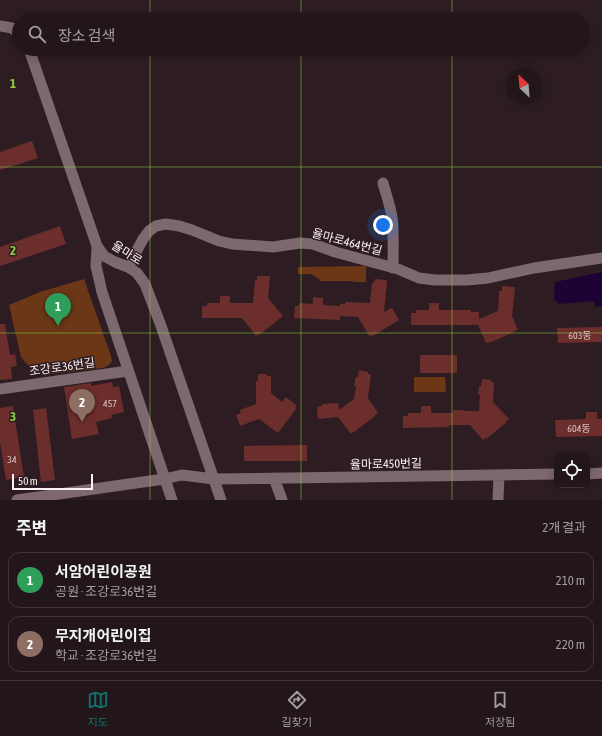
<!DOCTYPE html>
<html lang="ko">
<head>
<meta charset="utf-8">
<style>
  body { margin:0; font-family:"Asap Condensed","Noto Sans KR",sans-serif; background:#2e2327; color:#f1f3f6 }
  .controls { position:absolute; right:12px; bottom:12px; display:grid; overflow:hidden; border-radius:8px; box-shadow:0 2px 10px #0003 }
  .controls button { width:36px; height:36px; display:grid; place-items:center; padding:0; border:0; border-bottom:1px solid #3f3539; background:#22161a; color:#f1f3f6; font:20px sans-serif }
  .compass { position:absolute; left:506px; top:68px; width:36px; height:36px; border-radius:50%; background:#22161a; box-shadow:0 2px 10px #0003; rotate:334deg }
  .scale { position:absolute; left:12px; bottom:10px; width:81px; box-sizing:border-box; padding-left:4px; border:2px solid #fcf0f3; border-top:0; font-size:11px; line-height:14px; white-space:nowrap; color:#fcf0f3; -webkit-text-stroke:3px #2d1d22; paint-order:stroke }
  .you { position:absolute; left:383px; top:225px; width:14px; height:14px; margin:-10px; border:3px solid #fff; border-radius:50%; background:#1a73e8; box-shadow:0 0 0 6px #1a73e833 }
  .badge { display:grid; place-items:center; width:26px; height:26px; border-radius:50%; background:#0f766e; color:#fff; font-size:13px; font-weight:700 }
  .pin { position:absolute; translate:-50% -33px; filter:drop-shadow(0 1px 2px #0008) }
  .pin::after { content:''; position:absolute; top:21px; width:14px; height:12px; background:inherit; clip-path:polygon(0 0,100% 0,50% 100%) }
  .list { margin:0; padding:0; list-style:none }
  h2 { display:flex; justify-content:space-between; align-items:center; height:52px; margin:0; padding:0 16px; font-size:17px }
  h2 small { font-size:13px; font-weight:400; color:#a29fa2 }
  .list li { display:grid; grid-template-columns:26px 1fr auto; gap:12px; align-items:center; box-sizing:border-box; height:56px; margin:0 8px 8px; padding:0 8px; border:1px solid #3f3539; border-radius:12px }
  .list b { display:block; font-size:15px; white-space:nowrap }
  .list p { margin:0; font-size:13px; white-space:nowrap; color:#a29fa2 }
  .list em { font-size:13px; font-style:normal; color:#a29fa2 }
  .icon { flex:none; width:22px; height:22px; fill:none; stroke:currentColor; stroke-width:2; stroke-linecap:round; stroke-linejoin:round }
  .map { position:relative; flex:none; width:602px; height:500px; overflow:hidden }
  .search { position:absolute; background:#22161a; box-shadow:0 2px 10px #0003; left:12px; right:12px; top:12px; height:44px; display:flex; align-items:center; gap:10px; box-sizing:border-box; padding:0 14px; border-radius:22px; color:#a29fa2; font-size:15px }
  .sheet { height:180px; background:#22161a }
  nav { display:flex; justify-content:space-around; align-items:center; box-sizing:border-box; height:56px; border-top:1px solid #3f3539; background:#22161a; font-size:11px; color:#a29fa2 }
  nav a { display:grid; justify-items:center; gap:2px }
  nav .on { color:#0f766e }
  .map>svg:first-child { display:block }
  .green { fill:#6b3716 }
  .water { fill:#1d0333 }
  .building { fill:#6b2e2c }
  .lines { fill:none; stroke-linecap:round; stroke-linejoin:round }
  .minor { stroke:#7c686e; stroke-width:11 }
  .grid { fill:none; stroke:#90cd41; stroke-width:1; stroke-opacity:0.55 }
  .labels { text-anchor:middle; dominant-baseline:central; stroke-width:3; stroke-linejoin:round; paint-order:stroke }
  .number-label { font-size:10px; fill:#d8c0c1 }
  .street-label { font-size:12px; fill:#fcf0f3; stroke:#2d1d22 }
  .grid-label { font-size:13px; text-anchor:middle; font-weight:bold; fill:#90cd41; stroke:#2d1d22; stroke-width:3; stroke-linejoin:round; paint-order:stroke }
</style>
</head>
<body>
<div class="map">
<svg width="602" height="500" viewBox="0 0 602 500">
  <rect width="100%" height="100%" fill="#2d1d22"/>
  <path class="green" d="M366 266V282H353V281H320V280L311 274H298V267Z
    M84 279 111 356 112 361 109 365 103 368 42 375C33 370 27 365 21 357L9 305 40 292Z
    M414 377H445L446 392H414Z"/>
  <path class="water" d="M602 272V306L595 307 594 301 559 304 554 299 555 282Z"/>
  <path class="building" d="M32 141 38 158 0 170V152Z
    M60 226 66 244 0 266V247Z
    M257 276H270L268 298 283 316 259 335V334L256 336 242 318H202V306H207V303H220V296H230V303H253L255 280H257Z
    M375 279 387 280 384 312 392 308 399 320 373 336V335L370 337 358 317 340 316V320L294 318 295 306H299V303L313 304V297L323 298V305L340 306V304H345V302L370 303 372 283H374Z
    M502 286 515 287 512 316 518 330 514 331V332L489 343V342L486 343 478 325H411V313H416V310H429V303H439V310H471V312H479V319L498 311 499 291H502Z
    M0 324H5L10 355 15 354 17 366 11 367 12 379 0 380Z
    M602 327V342L558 343 557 328Z
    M420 355H457V373H420Z
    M359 370 368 372V374H371L368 398 378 413 375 415V416L354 432H353L351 434 338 417 318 419 317 407 322 406V404L338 403 339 410 354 399 356 386H354L356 377H358Z
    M258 374H267V376H271V393L282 402 286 397 297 406 295 408 296 409 278 433 259 419 240 426 236 415 241 413 240 410 256 404V381H258Z
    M482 379 491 380V382H494L493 402 509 419 506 421 507 422 486 439V438L483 440 470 425H449V427L403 428V416H408V413H421V406H431V413H453V410H463V411H479L480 395H478L479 386H481Z
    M112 382 113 387 119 386 124 412 111 415 112 418 96 422 99 434 72 439 64 387 91 383V386Z
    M13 406 24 477 6 480 0 442V408Z
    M46 408 55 480 41 482 33 410Z
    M586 412H597V419H602V436L556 437 555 420 586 419Z
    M307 445V461H244V446Z"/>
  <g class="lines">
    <path class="minor" d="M0 26 12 28 19 34
      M29 49 97 246 104 256 115 262 128 267 137 273 145 284 160 323 221 500
      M383 183C386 194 390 205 392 217 394 233 393 251 393 268
      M97 246 96 266 102 292 172 500
      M128 267 143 239 149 231 156 226 166 224 179 226 192 230 219 241 232 244 273 247 300 243 313 244 335 252 398 269 419 278 435 280H467L488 278 534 268 602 258
      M0 389 128 371
      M587 474 602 473
      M274 478 282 500
      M17 500 164 479 182 475 214 479 557 474
      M498 500 499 475"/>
  </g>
  <path class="grid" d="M150 0V19M301 0V19M452 0V19M150 49V500M301 49V500M452 49V500M0 167H602M0 333H602"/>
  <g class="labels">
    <g class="number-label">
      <text x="580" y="335">603동</text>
      <text x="110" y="403">457</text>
      <text x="579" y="428">604동</text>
      <text x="12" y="459">34</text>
    </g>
    <g class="street-label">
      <text transform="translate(347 242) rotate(15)">율마로464번길</text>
      <text transform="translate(127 253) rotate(32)">율마로</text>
      <text transform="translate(62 367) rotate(-8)">조강로36번길</text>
      <text transform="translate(386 464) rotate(-1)">율마로450번길</text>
    </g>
  </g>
  <g class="grid-label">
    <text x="13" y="88">1</text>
    <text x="13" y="255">2</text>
    <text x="13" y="421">3</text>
  </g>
</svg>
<div class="controls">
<button><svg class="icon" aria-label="locate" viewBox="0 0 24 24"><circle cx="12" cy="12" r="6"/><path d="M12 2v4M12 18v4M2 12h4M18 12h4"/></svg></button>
</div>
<svg class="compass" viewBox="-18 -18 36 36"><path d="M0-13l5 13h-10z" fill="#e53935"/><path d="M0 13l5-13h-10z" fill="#a29fa2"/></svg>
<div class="scale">50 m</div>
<div class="you"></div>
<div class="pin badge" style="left:58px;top:326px;background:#2e9e5b">1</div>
<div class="pin badge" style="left:82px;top:422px;background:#8d6e63">2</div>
<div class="search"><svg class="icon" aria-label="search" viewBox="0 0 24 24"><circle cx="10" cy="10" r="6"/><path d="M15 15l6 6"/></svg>장소 검색</div>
</div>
<section class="sheet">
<h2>주변<small>2개 결과</small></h2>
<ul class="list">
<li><span class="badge" style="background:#2e9e5b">1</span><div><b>서암어린이공원</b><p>공원 · 조강로36번길</p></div><em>210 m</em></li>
<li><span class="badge" style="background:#8d6e63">2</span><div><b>무지개어린이집</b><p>학교 · 조강로36번길</p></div><em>220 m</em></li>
</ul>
</section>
<nav>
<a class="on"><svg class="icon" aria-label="map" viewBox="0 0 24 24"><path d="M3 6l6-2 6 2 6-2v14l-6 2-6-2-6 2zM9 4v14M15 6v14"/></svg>지도</a>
<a><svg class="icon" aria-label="directions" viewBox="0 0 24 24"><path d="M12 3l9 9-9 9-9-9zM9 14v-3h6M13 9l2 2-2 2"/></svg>길찾기</a>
<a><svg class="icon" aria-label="saved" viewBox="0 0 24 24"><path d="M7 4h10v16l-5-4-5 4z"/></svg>저장됨</a>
</nav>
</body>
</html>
